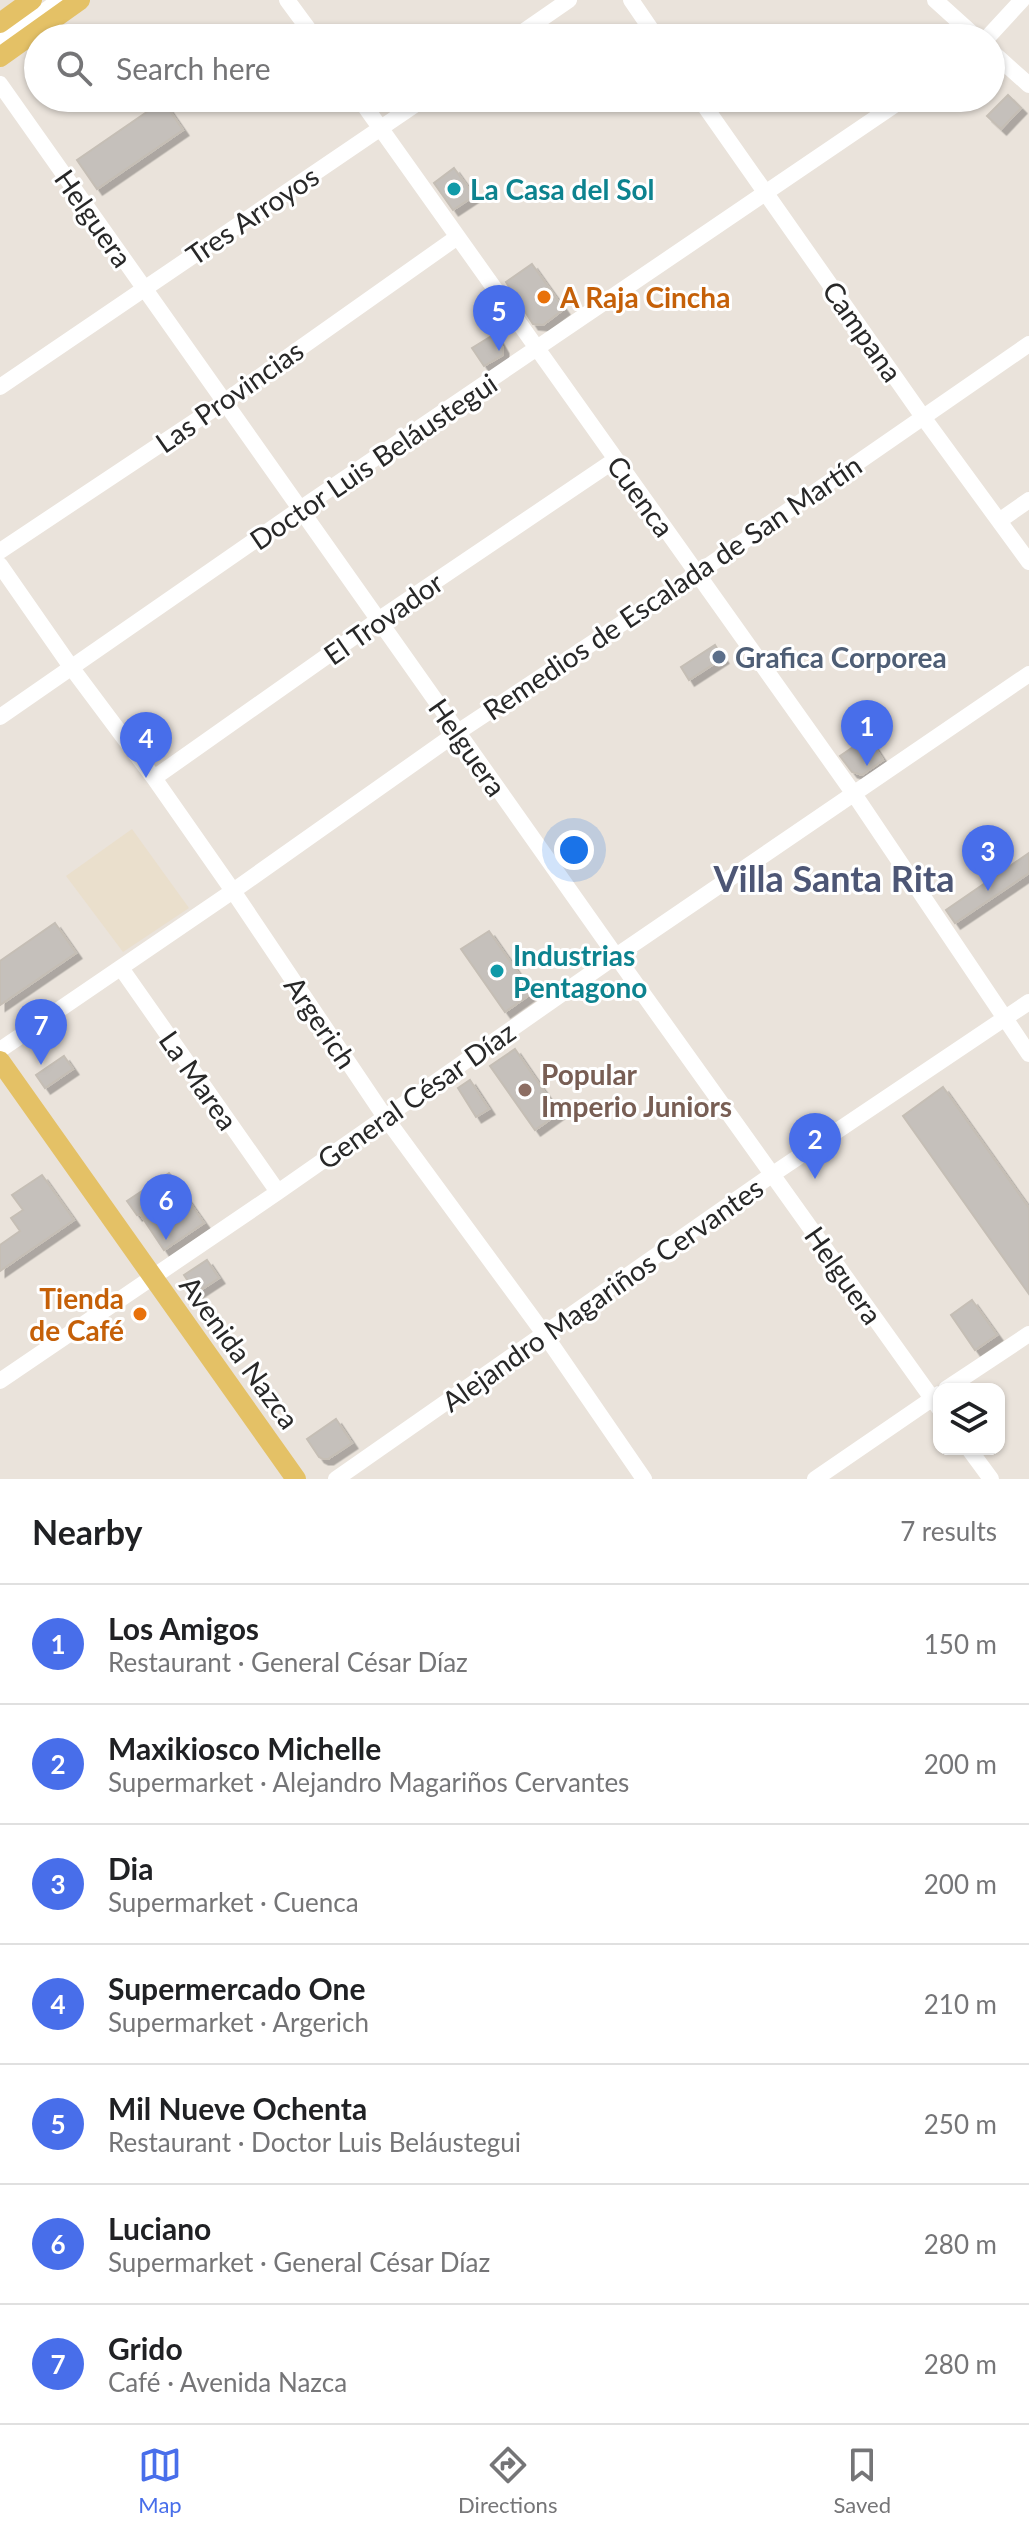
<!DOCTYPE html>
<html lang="en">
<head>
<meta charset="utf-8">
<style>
  body { margin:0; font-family:Lato,sans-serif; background:#f2f2f2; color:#202124 }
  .controls { position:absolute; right:24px; bottom:24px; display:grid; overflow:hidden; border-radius:16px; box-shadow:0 2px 6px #0004 }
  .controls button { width:72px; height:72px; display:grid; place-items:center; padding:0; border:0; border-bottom:2px solid #e0e0e0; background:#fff; color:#202124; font:40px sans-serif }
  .you { position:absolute; left:574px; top:850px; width:28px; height:28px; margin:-20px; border:6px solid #fff; border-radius:50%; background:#1a73e8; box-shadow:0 0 0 12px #1a73e833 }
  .badge { display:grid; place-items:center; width:52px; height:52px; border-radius:50%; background:#486eea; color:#fff; font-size:26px; font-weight:700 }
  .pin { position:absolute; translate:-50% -66px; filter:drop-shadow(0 2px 4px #0008) }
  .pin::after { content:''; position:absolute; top:42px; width:28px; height:24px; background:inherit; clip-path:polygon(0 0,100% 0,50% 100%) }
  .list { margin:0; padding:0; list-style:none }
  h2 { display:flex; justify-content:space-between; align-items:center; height:104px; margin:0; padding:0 32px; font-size:34px }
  h2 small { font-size:26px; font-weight:400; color:#757577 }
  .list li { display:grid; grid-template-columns:52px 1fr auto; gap:24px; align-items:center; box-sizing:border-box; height:120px; padding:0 32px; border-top:2px solid #e0e0e0 }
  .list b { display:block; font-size:30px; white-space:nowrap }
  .list p { margin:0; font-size:26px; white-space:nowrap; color:#757577 }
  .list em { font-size:26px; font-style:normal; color:#757577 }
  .icon { flex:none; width:44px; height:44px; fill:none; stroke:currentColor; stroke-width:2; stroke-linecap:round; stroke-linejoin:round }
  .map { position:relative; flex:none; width:1029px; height:1479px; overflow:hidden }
  .search { position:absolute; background:#fff; box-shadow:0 2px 6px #0004; left:24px; right:24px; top:24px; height:88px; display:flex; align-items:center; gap:20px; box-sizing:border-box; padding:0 28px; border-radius:44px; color:#757577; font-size:30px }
  .sheet { height:944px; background:#fff }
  nav { display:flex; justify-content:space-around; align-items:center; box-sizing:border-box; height:112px; border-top:2px solid #e0e0e0; background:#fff; font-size:22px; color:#757577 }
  nav a { display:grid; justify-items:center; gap:4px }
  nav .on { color:#486eea }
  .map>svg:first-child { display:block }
  .education { fill:#eadfcc }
  .building { fill:#c5c0bb; stroke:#c5beb5; stroke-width:2; filter:url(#shadow) }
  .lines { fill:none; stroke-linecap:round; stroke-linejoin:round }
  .minor { stroke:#fff; stroke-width:16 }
  .major { stroke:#e4c166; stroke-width:20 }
  .culture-dot { fill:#0f9aa8; stroke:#fff; stroke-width:3 }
  .food-dot { fill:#e8710a; stroke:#fff; stroke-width:3 }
  .service-dot { fill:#5c6f8a; stroke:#fff; stroke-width:3 }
  .education-dot { fill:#8d6e63; stroke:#fff; stroke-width:3 }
  .labels { text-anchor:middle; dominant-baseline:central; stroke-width:6; stroke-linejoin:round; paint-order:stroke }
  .culture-label { font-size:28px; font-weight:bold; fill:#0d838f; stroke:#fff; text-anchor:start }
  .street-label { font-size:28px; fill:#282828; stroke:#fff }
  .food-label { font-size:28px; font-weight:bold; fill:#c56008; stroke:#fff; text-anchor:start }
  .service-label { font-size:28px; font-weight:bold; fill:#4e5e75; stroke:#fff; text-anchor:start }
  .education-label { font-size:28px; font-weight:bold; fill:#785e54; stroke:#fff; text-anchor:start }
  .district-label { font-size:36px; font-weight:bold; fill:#4d5675; stroke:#fff }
</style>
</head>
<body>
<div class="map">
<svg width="1029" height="1479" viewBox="0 0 1029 1479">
  <defs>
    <filter id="shadow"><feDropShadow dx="5.5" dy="5.5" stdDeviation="0" flood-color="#0004"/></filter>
  </defs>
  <rect width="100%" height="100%" fill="#eae3db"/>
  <path class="education" d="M132 829 189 908 123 952 66 876Z"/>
  <path class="building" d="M1008 95 1021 108 1001 129 987 116Z
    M163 101 183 130 97 189 77 160Z
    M454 168 474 196 453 210 434 183Z
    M532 264 564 309 543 325 533 324 506 282Z
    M495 334 503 348V355L484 366 472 348Z
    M715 645 723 658 689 680 681 667Z
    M868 737 883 760 862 775 852 772 840 756Z
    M1029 853V873L955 923 946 910Z
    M55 923 76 953 0 1005V961Z
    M489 931 532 993 505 1012 461 949Z
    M515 1049 559 1113 535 1130 490 1066Z
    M64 1056 73 1069 45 1088 36 1075Z
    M470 1080 489 1109 476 1117 458 1088Z
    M943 1087 1029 1208V1294L903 1116Z
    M169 1173 204 1223 164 1250 140 1214 137 1215 127 1201Z
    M42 1175 74 1220 0 1271V1245L20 1231 11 1218 23 1210 12 1195Z
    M207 1260 219 1278 196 1293 184 1275Z
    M972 1300 997 1335 975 1350 951 1315Z
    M336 1419 352 1443 328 1459H323L319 1457 307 1439Z"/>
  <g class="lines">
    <path class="minor" d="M287 0 315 38
      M631 0 657 38
      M935 0 977 38
      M514 38 569 0
      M987 38 1022 0
      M0 43 60 0
      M991 51 1029 85
      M0 84 616 956 939 1408
      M359 98 854 794 1029 1054
      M699 98 923 417 1029 562
      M0 387 425 98
      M999 521 1029 500
      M0 551 224 402 456 238
      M0 565 71 667 154 778 233 891 385 1117 545 1335 644 1479
      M0 717 300 509 905 98
      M154 778 378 620 615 460
      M121 968 278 1192
      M0 1050 233 891 458 732 698 573 1029 344
      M0 1381 278 1192 616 956 1029 674
      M946 1389 1029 1334
      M969 1449 991 1479
      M336 1479 773 1174 1029 1002
      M815 1479 939 1394"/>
    <path class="major" d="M0 23 32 0
      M0 57 80 0
      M0 1061 296 1479"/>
  </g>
  <g class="culture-dot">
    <circle cx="454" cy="189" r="8"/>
    <circle cx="497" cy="971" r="8"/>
  </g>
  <g class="food-dot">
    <circle cx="544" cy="297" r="8"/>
    <circle cx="140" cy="1314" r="8"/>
  </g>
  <circle class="service-dot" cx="719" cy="657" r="8"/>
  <circle class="education-dot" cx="525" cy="1090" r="8"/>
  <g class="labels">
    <g class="culture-label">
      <text x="470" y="189">La Casa del Sol</text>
      <text x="513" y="955">Industrias<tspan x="513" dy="32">Pentagono</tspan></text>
    </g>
    <g class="street-label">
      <text transform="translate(252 215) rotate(-34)">Tres Arroyos</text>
      <text transform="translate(94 218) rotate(55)">Helguera</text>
      <text transform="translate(863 331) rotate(55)">Campana</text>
      <text transform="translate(229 396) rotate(-35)">Las Provincias</text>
      <text transform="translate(373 461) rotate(-34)">Doctor Luis Beláustegui</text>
      <text transform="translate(641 496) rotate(54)">Cuenca</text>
      <text transform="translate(672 587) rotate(-34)">Remedios de Escalada de San Martín</text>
      <text transform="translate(383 618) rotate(-35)">El Trovador</text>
      <text transform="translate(468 747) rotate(55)">Helguera</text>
      <text transform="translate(321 1022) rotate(56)">Argerich</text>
      <text transform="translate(199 1080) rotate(55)">La Marea</text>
      <text transform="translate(416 1095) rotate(-35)">General César Díaz</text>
      <text transform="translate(844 1275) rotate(55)">Helguera</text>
      <text transform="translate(602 1294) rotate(-35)">Alejandro Magariños Cervantes</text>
      <text transform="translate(240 1352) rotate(54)">Avenida Nazca</text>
    </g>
    <g class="food-label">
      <text x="560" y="297">A Raja Cincha</text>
      <text x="124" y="1298" text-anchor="end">Tienda<tspan x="124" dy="32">de Café</tspan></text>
    </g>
    <g class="service-label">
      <text x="735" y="657">Grafica Corporea</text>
    </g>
    <g class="education-label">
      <text x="541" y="1074">Popular<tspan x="541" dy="32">Imperio Juniors</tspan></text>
    </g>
    <g class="district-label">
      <text x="834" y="878">Villa Santa Rita</text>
    </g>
  </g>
</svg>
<div class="controls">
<button><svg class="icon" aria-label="layers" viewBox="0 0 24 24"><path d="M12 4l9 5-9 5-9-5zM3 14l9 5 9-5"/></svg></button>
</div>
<div class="you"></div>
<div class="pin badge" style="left:867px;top:766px">1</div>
<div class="pin badge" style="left:815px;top:1179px">2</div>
<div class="pin badge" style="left:988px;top:891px">3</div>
<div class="pin badge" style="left:146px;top:778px">4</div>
<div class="pin badge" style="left:499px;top:351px">5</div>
<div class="pin badge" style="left:166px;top:1240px">6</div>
<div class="pin badge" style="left:41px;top:1065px">7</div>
<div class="search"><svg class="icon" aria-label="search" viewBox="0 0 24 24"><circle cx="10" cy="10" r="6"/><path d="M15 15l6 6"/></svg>Search here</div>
</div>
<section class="sheet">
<h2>Nearby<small>7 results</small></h2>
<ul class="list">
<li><span class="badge">1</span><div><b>Los Amigos</b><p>Restaurant · General César Díaz</p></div><em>150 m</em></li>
<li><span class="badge">2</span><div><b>Maxikiosco Michelle</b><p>Supermarket · Alejandro Magariños Cervantes</p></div><em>200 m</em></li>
<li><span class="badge">3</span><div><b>Dia</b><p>Supermarket · Cuenca</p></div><em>200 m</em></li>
<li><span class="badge">4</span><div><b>Supermercado One</b><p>Supermarket · Argerich</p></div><em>210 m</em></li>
<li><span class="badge">5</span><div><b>Mil Nueve Ochenta</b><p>Restaurant · Doctor Luis Beláustegui</p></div><em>250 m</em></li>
<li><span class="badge">6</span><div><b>Luciano</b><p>Supermarket · General César Díaz</p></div><em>280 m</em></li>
<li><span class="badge">7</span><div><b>Grido</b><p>Café · Avenida Nazca</p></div><em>280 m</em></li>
</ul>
</section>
<nav>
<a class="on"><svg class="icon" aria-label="map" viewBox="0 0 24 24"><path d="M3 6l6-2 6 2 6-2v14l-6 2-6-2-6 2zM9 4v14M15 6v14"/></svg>Map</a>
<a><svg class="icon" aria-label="directions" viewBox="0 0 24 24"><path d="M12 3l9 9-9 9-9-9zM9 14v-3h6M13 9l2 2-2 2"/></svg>Directions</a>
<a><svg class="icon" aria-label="saved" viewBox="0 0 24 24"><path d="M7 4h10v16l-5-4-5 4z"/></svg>Saved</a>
</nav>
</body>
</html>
